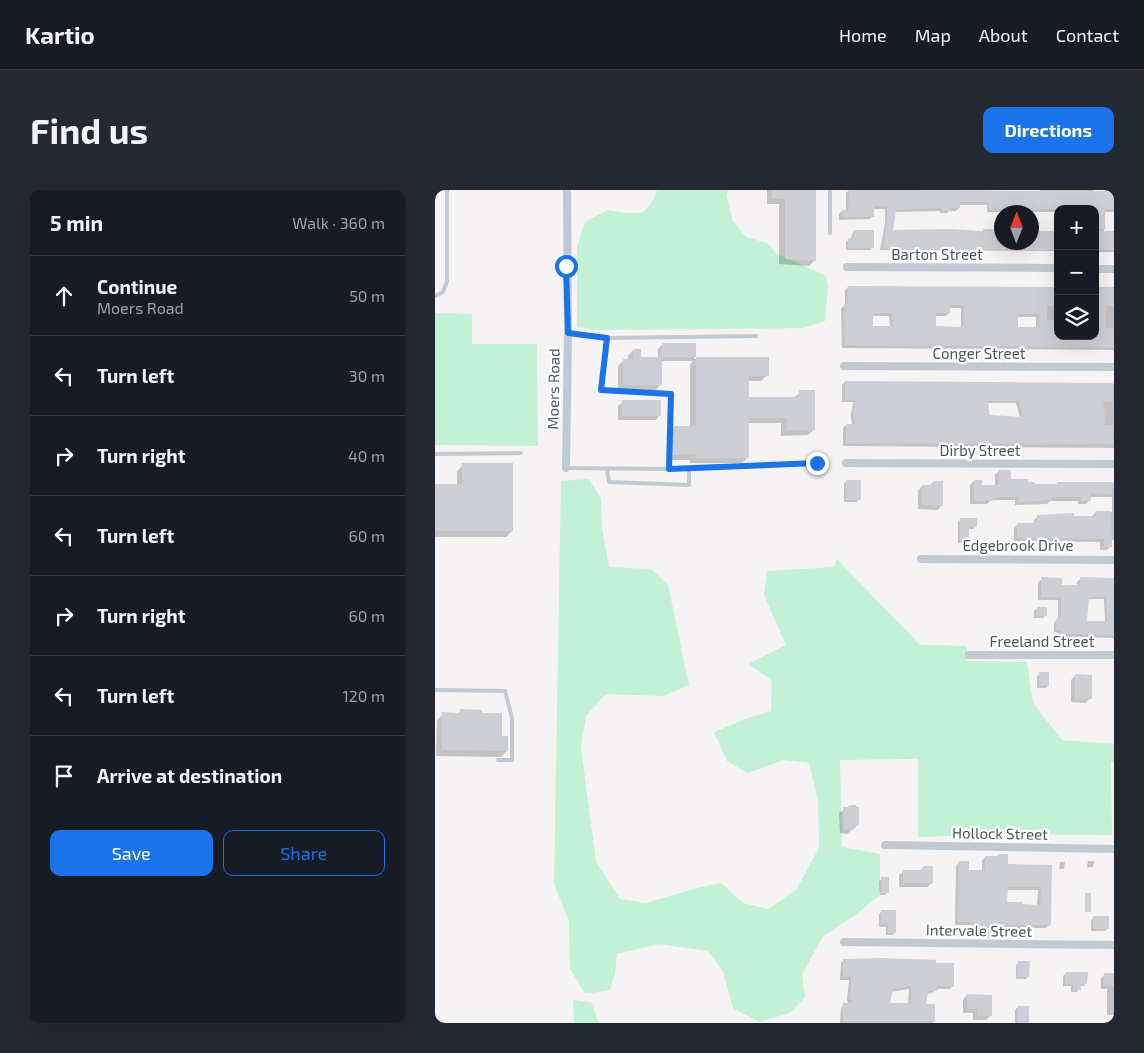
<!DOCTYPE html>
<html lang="en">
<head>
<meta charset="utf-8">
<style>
  body { margin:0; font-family:"Exo 2",sans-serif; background:#242831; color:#f1f3f6 }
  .controls { position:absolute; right:15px; top:15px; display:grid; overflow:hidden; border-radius:10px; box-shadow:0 5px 20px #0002 }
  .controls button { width:45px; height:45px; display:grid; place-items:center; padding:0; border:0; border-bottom:1px solid #363941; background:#171b24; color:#f1f3f6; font:25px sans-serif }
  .compass { position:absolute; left:559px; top:15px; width:45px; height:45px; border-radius:50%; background:#171b24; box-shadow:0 5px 20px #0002; rotate:1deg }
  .stop { position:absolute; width:15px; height:15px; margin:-11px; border:4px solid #1a73e8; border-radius:50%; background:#fff }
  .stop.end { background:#1a73e8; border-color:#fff; box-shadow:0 1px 5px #0008 }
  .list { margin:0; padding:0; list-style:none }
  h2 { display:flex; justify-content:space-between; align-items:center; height:65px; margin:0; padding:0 20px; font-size:21px }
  h2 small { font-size:16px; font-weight:400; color:#9ea1a6 }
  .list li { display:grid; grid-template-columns:32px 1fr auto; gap:15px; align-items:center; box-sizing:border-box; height:80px; padding:0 20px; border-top:1px solid #363941 }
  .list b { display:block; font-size:19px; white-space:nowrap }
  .list p { margin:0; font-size:16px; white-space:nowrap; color:#9ea1a6 }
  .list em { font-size:16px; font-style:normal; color:#9ea1a6 }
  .actions { display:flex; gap:10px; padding:15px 20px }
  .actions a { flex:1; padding:11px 0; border:1px solid #1a73e8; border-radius:10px; text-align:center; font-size:18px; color:#1a73e8 }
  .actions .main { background:#1a73e8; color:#fff }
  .icon { flex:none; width:28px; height:28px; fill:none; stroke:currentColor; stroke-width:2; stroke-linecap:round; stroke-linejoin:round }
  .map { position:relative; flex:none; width:679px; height:833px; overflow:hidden; border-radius:10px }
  header { display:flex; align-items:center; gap:30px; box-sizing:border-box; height:70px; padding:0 25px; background:#171b24; border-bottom:1px solid #363941 }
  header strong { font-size:24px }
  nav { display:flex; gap:28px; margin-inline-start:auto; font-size:18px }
  .intro { display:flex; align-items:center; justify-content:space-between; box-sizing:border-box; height:120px; padding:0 30px }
  h1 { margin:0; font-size:35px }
  .button { padding:12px 22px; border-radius:10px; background:#1a73e8; color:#fff; font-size:18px; font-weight:700 }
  main { display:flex; gap:30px; padding:0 30px }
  aside { flex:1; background:#171b24; border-radius:10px; box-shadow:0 5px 20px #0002 }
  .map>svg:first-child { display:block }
  .green { fill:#c3f1d5 }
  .shadow { fill:#0003; fill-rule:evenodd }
  .building { fill:#cdcfd5; fill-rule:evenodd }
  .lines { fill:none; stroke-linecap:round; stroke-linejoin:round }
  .service { stroke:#c1cad2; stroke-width:4 }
  .minor { stroke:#c1cad2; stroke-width:8 }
  .route { stroke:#1a73e8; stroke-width:6 }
  .labels { text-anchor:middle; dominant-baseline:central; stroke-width:4.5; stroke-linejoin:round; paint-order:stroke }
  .street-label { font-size:15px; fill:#4a5661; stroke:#fff }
</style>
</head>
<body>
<header>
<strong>Kartio</strong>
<nav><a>Home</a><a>Map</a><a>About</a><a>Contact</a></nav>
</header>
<div class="intro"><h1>Find us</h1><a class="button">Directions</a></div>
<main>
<aside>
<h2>5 min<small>Walk · 360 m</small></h2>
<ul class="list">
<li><svg class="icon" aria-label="ahead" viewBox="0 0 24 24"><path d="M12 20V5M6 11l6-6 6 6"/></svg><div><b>Continue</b><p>Moers Road</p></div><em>50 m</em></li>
<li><svg class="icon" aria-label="left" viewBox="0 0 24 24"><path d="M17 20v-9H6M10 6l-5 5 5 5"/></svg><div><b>Turn left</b></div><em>30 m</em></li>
<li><svg class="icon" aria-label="right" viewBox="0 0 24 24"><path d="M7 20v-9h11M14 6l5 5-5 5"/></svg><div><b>Turn right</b></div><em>40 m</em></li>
<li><svg class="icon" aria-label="left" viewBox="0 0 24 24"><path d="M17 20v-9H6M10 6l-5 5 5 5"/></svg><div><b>Turn left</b></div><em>60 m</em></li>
<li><svg class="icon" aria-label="right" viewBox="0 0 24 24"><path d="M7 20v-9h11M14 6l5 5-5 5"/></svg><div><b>Turn right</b></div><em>60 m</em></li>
<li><svg class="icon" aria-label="left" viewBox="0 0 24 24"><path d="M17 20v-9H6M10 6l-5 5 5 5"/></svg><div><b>Turn left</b></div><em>120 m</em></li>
<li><svg class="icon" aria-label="arrive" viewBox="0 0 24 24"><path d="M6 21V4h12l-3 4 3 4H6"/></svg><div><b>Arrive at destination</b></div></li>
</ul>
<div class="actions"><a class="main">Save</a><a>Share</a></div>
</aside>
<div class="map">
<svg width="679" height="833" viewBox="0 0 679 833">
  <rect width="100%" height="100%" fill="#f5f3f3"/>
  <path class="green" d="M222 0H293L292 6 297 30 311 47 332 53 341 63 391 86 393 96 390 131 368 138 162 140 142 137V57L150 32 173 20 191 23H208L219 9Z
    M0 123 37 124V154H102L103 256 0 255Z
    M154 289 166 309 167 338 174 377 216 379 233 395 254 495 229 506 171 504 151 526 146 557 161 672 185 709 211 713 266 697 286 693 308 713 333 719 361 700 384 658 383 611 374 573 349 570 313 583 292 571 279 542 313 528 336 521 337 491 314 474 351 455 329 405 332 381 399 377 402 369 485 455 532 456 531 471 592 472 598 513 627 550 679 554V572H676L677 645 567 644 483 647V569L405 570 407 657 445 664V705L420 725 388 746 367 785 370 807 355 823 324 832 298 818 288 781 273 761 224 754 182 764 180 782 175 800 150 804 135 778 134 731 119 694 126 291Z
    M138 810 156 812 164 833H139Z"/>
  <path class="shadow" d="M332 0H380V70L374 76 344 74V14H332Z
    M414 0 604 1 606 0H659V2H679V22H669V43L679 42V62H660V19H623V61L445 60 450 34V19H438V26L435 29 404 30V24L407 21H411V3ZM524 15H552V22H621V42H596V52H566V41H456L459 22 505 21V23H512L514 21H521L524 18Z
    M419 41 438 57 435 60H411V52L414 50H416L417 44Z
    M413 97 623 99V146H660V98L679 97V160L407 158 406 119 410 115V100ZM514 118H526V138L500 137V126H511L514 123ZM437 126H454L455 138H436ZM582 127H601V139H582Z
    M228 154H259V169L332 168V185L326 191H313V208H359L365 202 379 240 373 245 346 246V233H313V267L307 273H255V270H233V244L239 238H255V175L258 171H226V194L221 200H183V176L189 170H193V166L198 160 205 169H223V159Z
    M410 192 679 194V258L408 256V238L411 235H417L416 225 418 212H407V195ZM552 213H581L585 228 554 226Z
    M188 212 225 225 221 230H183V216Z
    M28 275 77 341 71 347H0V296H22V281Z
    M564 281 575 290 599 296H620L622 293 679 294V350H676V356L672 360H665V352L579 351V338L583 334H599V330L603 326H657L661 322H677V307H655V310L651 314H643V311H615L612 314 580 315V310H556L552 314H535V295L539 291 546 296H560V285Z
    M412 291 424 309 422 312H409V294Z
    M498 292 507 315 503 320 483 319V301L487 296 494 297Z
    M526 329 541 336 538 339H533V350L530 353H523V332Z
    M646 388 679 389V448L623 447V443L619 442V432L623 429V410H603V392L607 389 626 396H642V392ZM653 409H669L670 432H651Z
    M602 419 611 425 608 428H599V421Z
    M605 484 613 496 610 498H602V486Z
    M640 486 655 508 651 513 636 512V490Z
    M26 521 46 525 66 547 72 561 66 567 1 566 2 530 8 524H22Z
    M414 616 423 635 412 644 405 643 404 623Z
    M563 665 571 676H615V735L611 738H559V745L555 748H549V741H537L538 735H520L521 676 524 672 533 681H547V671L550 667 561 668ZM571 700H603L602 716 571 713Z
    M653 671H659L658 677H652Z
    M625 672H630L629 679H624Z
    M488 678 497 693 492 697H464V685L469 681H485Z
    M447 689 453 702 450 705H445L444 691Z
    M447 721 460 743 457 745H451V737H444V724Z
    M659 728 673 738 670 741H656V730Z
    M409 770 499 774 518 796 515 799H501L497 803 492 804 490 815 499 832 498 833H405L406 818 409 814H413L412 809 414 790H405L406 773ZM474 799 473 815 454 814 456 802Z
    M584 772 593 786 591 789H581V775Z
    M631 783 651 793 649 796H644V799L642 802H636V796H628V786Z
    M670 784H679V825H672V799H666V788Z
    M532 805 556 825 551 830H538V823H528V810Z
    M583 817 592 833H580V820Z"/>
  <path class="building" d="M337 0H381V71L350 69V9H337Z
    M414 0 679 1V19H670V39H663L660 19H594V22H585V19L554 20V12H525V18H516V21H507V18L461 20 458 40 516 39 548 41V39H563V52H596V41H621L623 60 452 59 448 58 452 30V16H439V27H407V20H413Z
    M419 40H439V58H413V48H419Z
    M664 41H679V60H664Z
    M413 96 621 97V116H612V130H623V146H662L661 107H664V97H679V116H671L670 138H679V157L410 155 409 114H413ZM515 115H529V137L501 136V123H515ZM438 123H457L458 136H438ZM583 124H604V137H583Z
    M227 153H261V167H227Z
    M198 159H206V167H227V195H188V169H198Z
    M261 167H334V186H314V207H364V200H380V240H352V228H314V268H260V264L238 265 239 236H261Z
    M410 191 678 193V212H668L670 227 669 235H678V254L411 253V234H420L418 221 420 210H410ZM553 211H584L588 227 555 225Z
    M187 210H226V226H187Z
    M27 273H78V341H0V294H27Z
    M564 280H576V289H593V292H600V294H622V292H678L677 304 656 303V311H647V307H617V310L584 312V307H558V311H539V290H547V295H564Z
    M411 290H426V310H411Z
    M498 291H508V316L486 315 487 295H498Z
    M661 321H676L677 357H669V349L582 348V333H602V325L639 323V326H661Z
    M525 328H542V337H534V351H525Z
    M606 387 627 388V395H642L645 394V387L679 388V445L626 444V440H621L622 428H626V407H606ZM654 407H671L672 431H652Z
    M602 417H612V426H601Z
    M604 482H614V496H604Z
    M640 484 657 485V509H640Z
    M25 519 47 520V523H67V546H73V561L7 560V522L25 523Z
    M414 615H421V617H424V635L418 637V640H409L408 617H414Z
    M563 664H573V674L617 675 616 735H560V745H552V738H540L541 732H523L524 671H534V680H550V666H563ZM573 697H606L605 715 587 714V712H572Z
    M488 676H498V693H468V680H488Z
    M446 687H454V703H447Z
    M650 703H656V722H650Z
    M446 720H461V743H453V734H446Z
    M658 726H674V739H658Z
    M447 768 501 770V773H519V797L502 796V801H493L491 814H500V832H408V813H417L415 805 416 787H408V769ZM476 796V813H455L458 799Z
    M583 771H595L594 787H583Z
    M630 782H653L652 794H646V800H638V794H630Z
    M669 783H679V796L669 795Z
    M532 804 557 805V826H542V819H532Z
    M583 816H594V833H582Z"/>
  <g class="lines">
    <path class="service" d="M395 43V0
      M0 106 8 102 12 91V0
      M133 143 172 148 321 146
      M172 148 166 200 236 204 234 279
      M0 264 86 263
      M131 278 234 279 382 273
      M172 279 174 292 254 295V278
      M0 500 70 501 77 528V570H63"/>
    <path class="minor" d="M412 77 623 78
      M660 79H679
      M409 176 679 177
      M411 273 679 274
      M131 278 133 143 132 0
      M486 369 679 370
      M534 465H679
      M450 655 679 659
      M409 752 679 755"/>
  </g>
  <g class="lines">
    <path class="route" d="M131 76 133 143 172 148 166 200 236 204 234 279 382 273"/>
  </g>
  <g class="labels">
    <g class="street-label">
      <text x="502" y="64">Barton Street</text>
      <text x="544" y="163">Conger Street</text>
      <text transform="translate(118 199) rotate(-89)">Moers Road</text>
      <text x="545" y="260">Dirby Street</text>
      <text x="583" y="355">Edgebrook Drive</text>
      <text x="607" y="451">Freeland Street</text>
      <text transform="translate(565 643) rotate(1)">Hollock Street</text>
      <text transform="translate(544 740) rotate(1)">Intervale Street</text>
    </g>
  </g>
</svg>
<div class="controls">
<button>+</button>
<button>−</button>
<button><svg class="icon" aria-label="layers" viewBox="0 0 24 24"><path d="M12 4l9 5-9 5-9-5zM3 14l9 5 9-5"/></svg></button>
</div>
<svg class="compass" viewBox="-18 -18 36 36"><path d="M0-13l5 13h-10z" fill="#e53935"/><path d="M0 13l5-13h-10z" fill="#9ea1a6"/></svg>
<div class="stop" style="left:131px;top:76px"></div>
<div class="stop end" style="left:382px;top:273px"></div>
</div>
</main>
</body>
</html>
